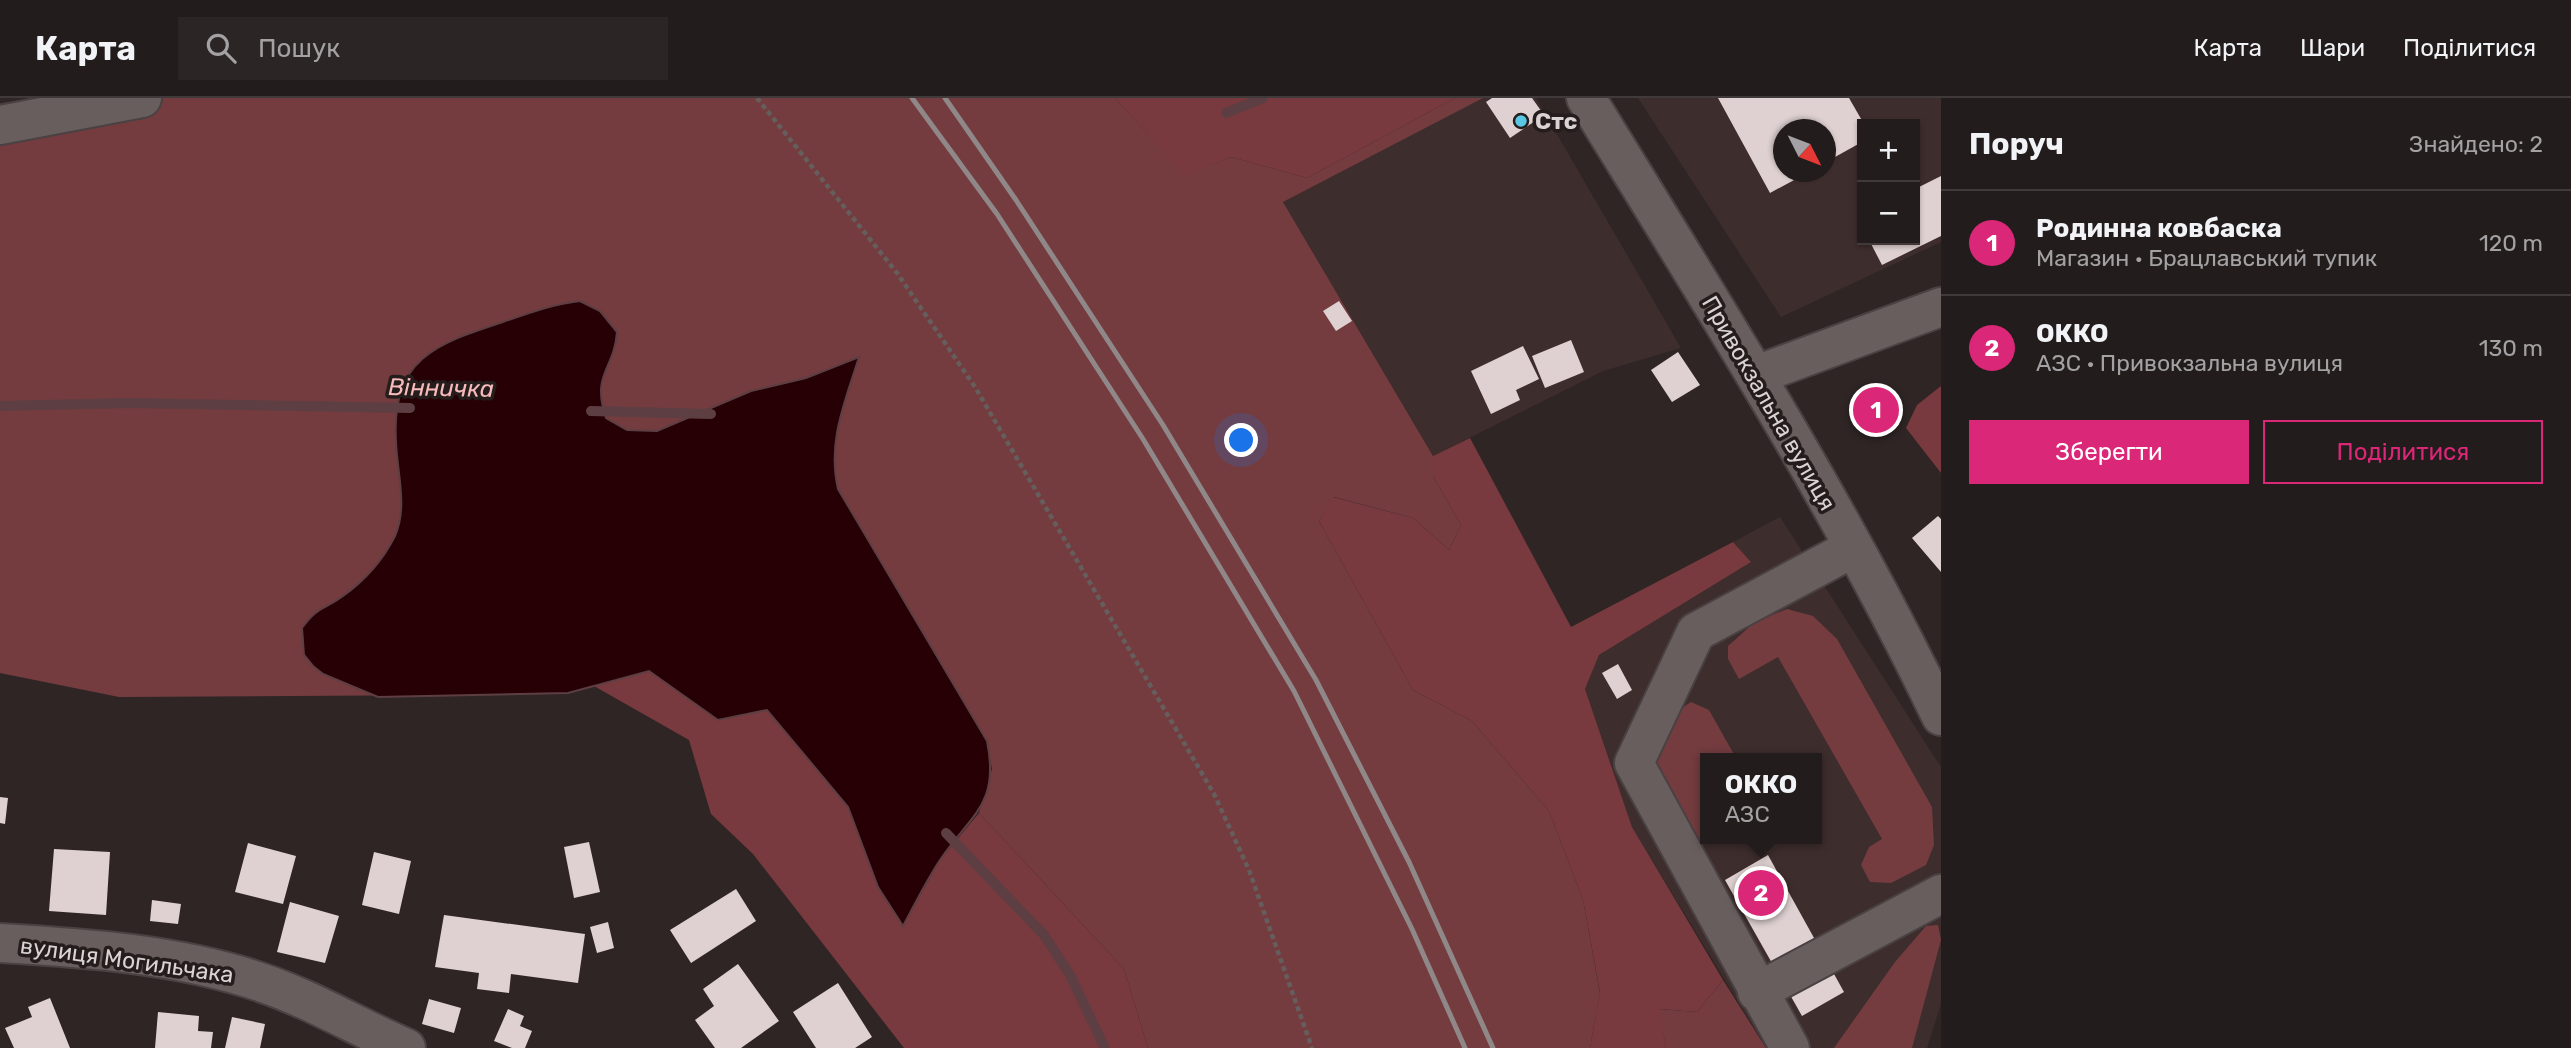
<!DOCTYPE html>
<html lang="uk">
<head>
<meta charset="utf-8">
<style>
  body { margin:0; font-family:Rubik,sans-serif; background:#2b2525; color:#f1f3f6 }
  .controls { position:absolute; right:21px; top:21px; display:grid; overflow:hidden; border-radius:0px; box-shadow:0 2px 5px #0004 }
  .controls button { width:63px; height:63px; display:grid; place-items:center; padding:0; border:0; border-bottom:2px solid #403a3b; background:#231c1c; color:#f1f3f6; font:35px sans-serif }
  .compass { position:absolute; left:1773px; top:21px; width:63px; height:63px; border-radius:50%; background:#231c1c; box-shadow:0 2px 5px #0004; rotate:132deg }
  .you { position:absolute; left:1242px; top:343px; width:24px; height:24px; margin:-18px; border:5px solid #fff; border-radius:50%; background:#1a73e8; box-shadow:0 0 0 10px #1a73e833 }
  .badge { display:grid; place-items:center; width:46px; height:46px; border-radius:50%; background:#db2777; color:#fff; font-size:23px; font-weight:700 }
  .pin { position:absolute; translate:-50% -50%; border:4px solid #fff; box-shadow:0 2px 7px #0006 }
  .popup { position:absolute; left:1700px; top:655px; width:122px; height:91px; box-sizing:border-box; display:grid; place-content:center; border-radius:0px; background:#231c1c; filter:drop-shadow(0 2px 5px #0005); font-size:23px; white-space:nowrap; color:#a3a1a3 }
  .popup b { font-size:26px; color:#f1f3f6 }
  .popup::after { content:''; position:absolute; left:50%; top:100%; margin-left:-14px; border:14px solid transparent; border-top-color:#231c1c }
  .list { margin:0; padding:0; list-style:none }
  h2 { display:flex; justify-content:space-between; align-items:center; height:91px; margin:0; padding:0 28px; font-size:30px }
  h2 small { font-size:23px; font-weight:400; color:#a3a1a3 }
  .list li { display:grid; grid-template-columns:46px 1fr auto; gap:21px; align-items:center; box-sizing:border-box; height:105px; padding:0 28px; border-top:2px solid #403a3b }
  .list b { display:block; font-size:26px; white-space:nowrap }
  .list p { margin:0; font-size:23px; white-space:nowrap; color:#a3a1a3 }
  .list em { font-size:23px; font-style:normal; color:#a3a1a3 }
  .actions { display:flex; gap:14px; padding:21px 28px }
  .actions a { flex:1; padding:16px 0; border:2px solid #db2777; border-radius:0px; text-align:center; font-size:24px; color:#db2777 }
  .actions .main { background:#db2777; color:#fff }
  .icon { flex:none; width:38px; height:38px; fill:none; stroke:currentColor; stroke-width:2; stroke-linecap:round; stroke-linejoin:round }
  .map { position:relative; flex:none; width:1941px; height:950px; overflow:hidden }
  header { display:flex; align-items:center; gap:42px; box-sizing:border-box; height:98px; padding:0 35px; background:#231c1c; border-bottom:2px solid #403a3b }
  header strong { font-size:33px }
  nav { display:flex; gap:38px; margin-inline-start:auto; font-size:24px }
  .search { width:490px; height:63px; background:#2b2525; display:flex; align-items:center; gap:18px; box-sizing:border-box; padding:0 24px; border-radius:0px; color:#a3a1a3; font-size:26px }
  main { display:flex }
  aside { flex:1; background:#231c1c }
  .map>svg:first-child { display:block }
  .built { fill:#3e2d2d; fill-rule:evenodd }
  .green { fill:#743c3f }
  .forest { fill:#783a3e }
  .water { fill:#270005; stroke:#5d3f43; stroke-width:2 }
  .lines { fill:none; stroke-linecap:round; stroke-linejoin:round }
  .stream { stroke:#5d3f43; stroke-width:10 }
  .building { fill:#dfd1d1 }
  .minor-casing { stroke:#4a4142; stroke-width:42 }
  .path { stroke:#665d5d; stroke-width:4.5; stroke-dasharray:5 3.5; stroke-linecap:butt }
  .minor { stroke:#695e5e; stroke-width:38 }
  .rail { stroke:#908888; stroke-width:5 }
  .poi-dot { fill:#59c8e4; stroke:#251c1c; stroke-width:2.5 }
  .labels { text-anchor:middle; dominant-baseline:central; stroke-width:7; stroke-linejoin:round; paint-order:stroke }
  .poi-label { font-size:23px; font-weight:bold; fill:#dad3d3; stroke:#251c1c; text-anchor:start }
  .street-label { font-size:23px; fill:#dad3d3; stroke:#251c1c }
  .water-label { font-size:24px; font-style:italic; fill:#f6babb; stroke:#251c1c }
</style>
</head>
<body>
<header>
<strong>Карта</strong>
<div class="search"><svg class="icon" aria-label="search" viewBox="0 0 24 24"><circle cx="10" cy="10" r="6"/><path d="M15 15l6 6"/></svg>Пошук</div>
<nav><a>Карта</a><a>Шари</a><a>Поділитися</a></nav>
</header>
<main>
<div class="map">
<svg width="1941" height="950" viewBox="0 0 1941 950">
  <rect width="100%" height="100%" fill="#2f2525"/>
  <path class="built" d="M1480 0H1536L1681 250 1603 273 1433 358 1283 104Z
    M1638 0H1941V144L1781 219ZM1862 26H1915V142H1862ZM1784 32H1826V74H1784Z
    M1780 419 1941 669V906L1927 950H1766L1632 729 1585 591 1599 557 1751 464 1733 444ZM1705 660H1817V741H1705Z"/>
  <path class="green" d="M142 0H1115L1185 77 1231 59 1307 80 1455 0H1483L1283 104 1433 358V378L1461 427 1449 452 1413 420 1334 399 1319 423 1413 592 1472 623 1549 713 1583 802 1600 895 1590 950H1148L1124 871 979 715 992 671 987 643 838 391 833 369V345L448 597 119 599 0 575V28Z
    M1787 511 1813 518 1837 541 1932 709 1934 747 1926 767 1891 785 1870 784 1861 767 1869 749 1882 741 1778 559 1739 581 1728 561V548L1756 523Z
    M1691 604 1709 612 1736 660H1705V741L1693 747C1683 728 1662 700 1657 679 1650 653 1668 617 1691 604Z
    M1938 827 1941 842 1912 950H1834L1895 864 1926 828Z
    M1723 882 1766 950H1666L1659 911 1697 914Z"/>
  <path class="forest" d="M1115 0H1455L1307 80 1231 59 1185 78Z
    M1941 288V375L1906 330 1917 307Z
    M1470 340 1571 529 1733 444 1751 464 1599 557 1585 591 1632 729 1723 882 1697 914 1660 911 1666 950H1590L1600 894 1583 802 1549 713 1472 623 1413 592 1319 423 1333 399 1413 420 1449 452 1461 427 1433 378V358Z
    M649 572 718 622 767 612 848 709 878 789 903 828 940 762 979 715 1124 871 1148 950H904L753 756 711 716 689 642 594 588Z"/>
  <path class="water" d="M580 203 600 213 617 234C614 273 591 275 606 320L627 332 657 333 751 293 806 280 859 259C845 304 827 344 838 391L987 643C1000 707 971 716 940 762 926 783 915 806 903 828L878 789 848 709 767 612 718 622 649 573 568 595 378 599 323 576 313 568 304 557 302 530C319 507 323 513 343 498 364 483 383 462 395 438 408 409 397 374 396 344 391 261 435 246 503 224 529 215 553 206 580 203Z"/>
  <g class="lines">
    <path class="stream" d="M1226 15 1263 0
      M0 308 128 305 410 310
      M591 313 711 316
      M946 735 1044 837 1070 877 1105 950"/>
  </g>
  <path class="building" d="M1492 0H1532L1544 17 1510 40 1486 4Z
    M1718 0H1849L1864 26 1862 44 1826 64V32H1784V74H1809L1770 95Z
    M1941 78V138L1882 167 1869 142H1915V91Z
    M1339 203 1352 223 1336 233 1323 213Z
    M1571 242 1584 274 1545 290 1532 258Z
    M1523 248 1539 281 1516 292 1520 302 1491 316 1471 273Z
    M1678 254 1700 287 1672 304 1651 272Z
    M1862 292 1900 302 1894 325 1856 315Z
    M1938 418 1941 421V474L1912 440Z
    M1618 566 1632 592 1617 601 1602 575Z
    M0 699 8 700 5 726 0 725Z
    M589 744 600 794 574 800 564 749Z
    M248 745 296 758 283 806 235 794Z
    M54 751 110 754 106 817 49 813Z
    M374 754 411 763 399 816 362 807Z
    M1768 757 1844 894 1802 918 1725 782Z
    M736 791 756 823 691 865 670 832Z
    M152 802 181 806 178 826 150 823Z
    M290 804 339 818 325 865 277 854Z
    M444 817 585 836 578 885 511 876 509 895 477 891 479 875 435 869Z
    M608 824 614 850 597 855 590 829Z
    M738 866 779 923 741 950H715L695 922 714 908 703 891Z
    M838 885 872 939 855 950H816L793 914Z
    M50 900 70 950H14L5 930 32 919 28 909Z
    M429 901 461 910 454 935 422 926Z
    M508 911 524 918 520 928 532 933 525 950H512L494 943Z
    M158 914 199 918 198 933 213 934 211 950H155Z
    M232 919 265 926 260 950H225Z"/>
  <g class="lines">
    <defs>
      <path id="minor" d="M1586 0C1710 202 1838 403 1941 618
        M0 27 142 0
        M1756 277 1941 209
        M0 845C85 850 178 856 260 884 311 901 357 929 406 950
        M1757 894 1941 796
        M1790 950 1634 665 1696 534 1853 450"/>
    </defs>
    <use href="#minor" class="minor-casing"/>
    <path class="path" d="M757 0 897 175 975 289 1214 696 1249 772 1312 950"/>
    <use href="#minor" class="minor"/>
    <path class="rail" d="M912 0 997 116 1143 341 1294 593 1412 831 1465 950
      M945 0 1016 102 1163 327 1316 582 1409 764 1493 950"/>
  </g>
  <circle class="poi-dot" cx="1521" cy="23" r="7"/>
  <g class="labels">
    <g class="poi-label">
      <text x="1535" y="23">Стс</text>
    </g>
    <g class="street-label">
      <text transform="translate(1769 305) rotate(60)">Привокзальна вулиця</text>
      <text transform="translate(127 862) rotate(8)">вулиця Могильчака</text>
    </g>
    <g class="water-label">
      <text transform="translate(441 290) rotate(1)">Вінничка</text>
    </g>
  </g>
</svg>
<div class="controls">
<button>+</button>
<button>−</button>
</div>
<svg class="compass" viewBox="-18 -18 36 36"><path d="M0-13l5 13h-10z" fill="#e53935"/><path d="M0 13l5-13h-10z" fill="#a3a1a3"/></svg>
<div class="you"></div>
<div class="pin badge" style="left:1876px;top:312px">1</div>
<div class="pin badge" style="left:1761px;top:795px">2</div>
<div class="popup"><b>ОККО</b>АЗС</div>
</div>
<aside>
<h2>Поруч<small>Знайдено: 2</small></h2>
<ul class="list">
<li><span class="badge">1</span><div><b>Родинна ковбаска</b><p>Магазин · Брацлавський тупик</p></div><em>120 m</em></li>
<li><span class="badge">2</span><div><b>ОККО</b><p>АЗС · Привокзальна вулиця</p></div><em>130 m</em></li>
</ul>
<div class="actions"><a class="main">Зберегти</a><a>Поділитися</a></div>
</aside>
</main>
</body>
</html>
